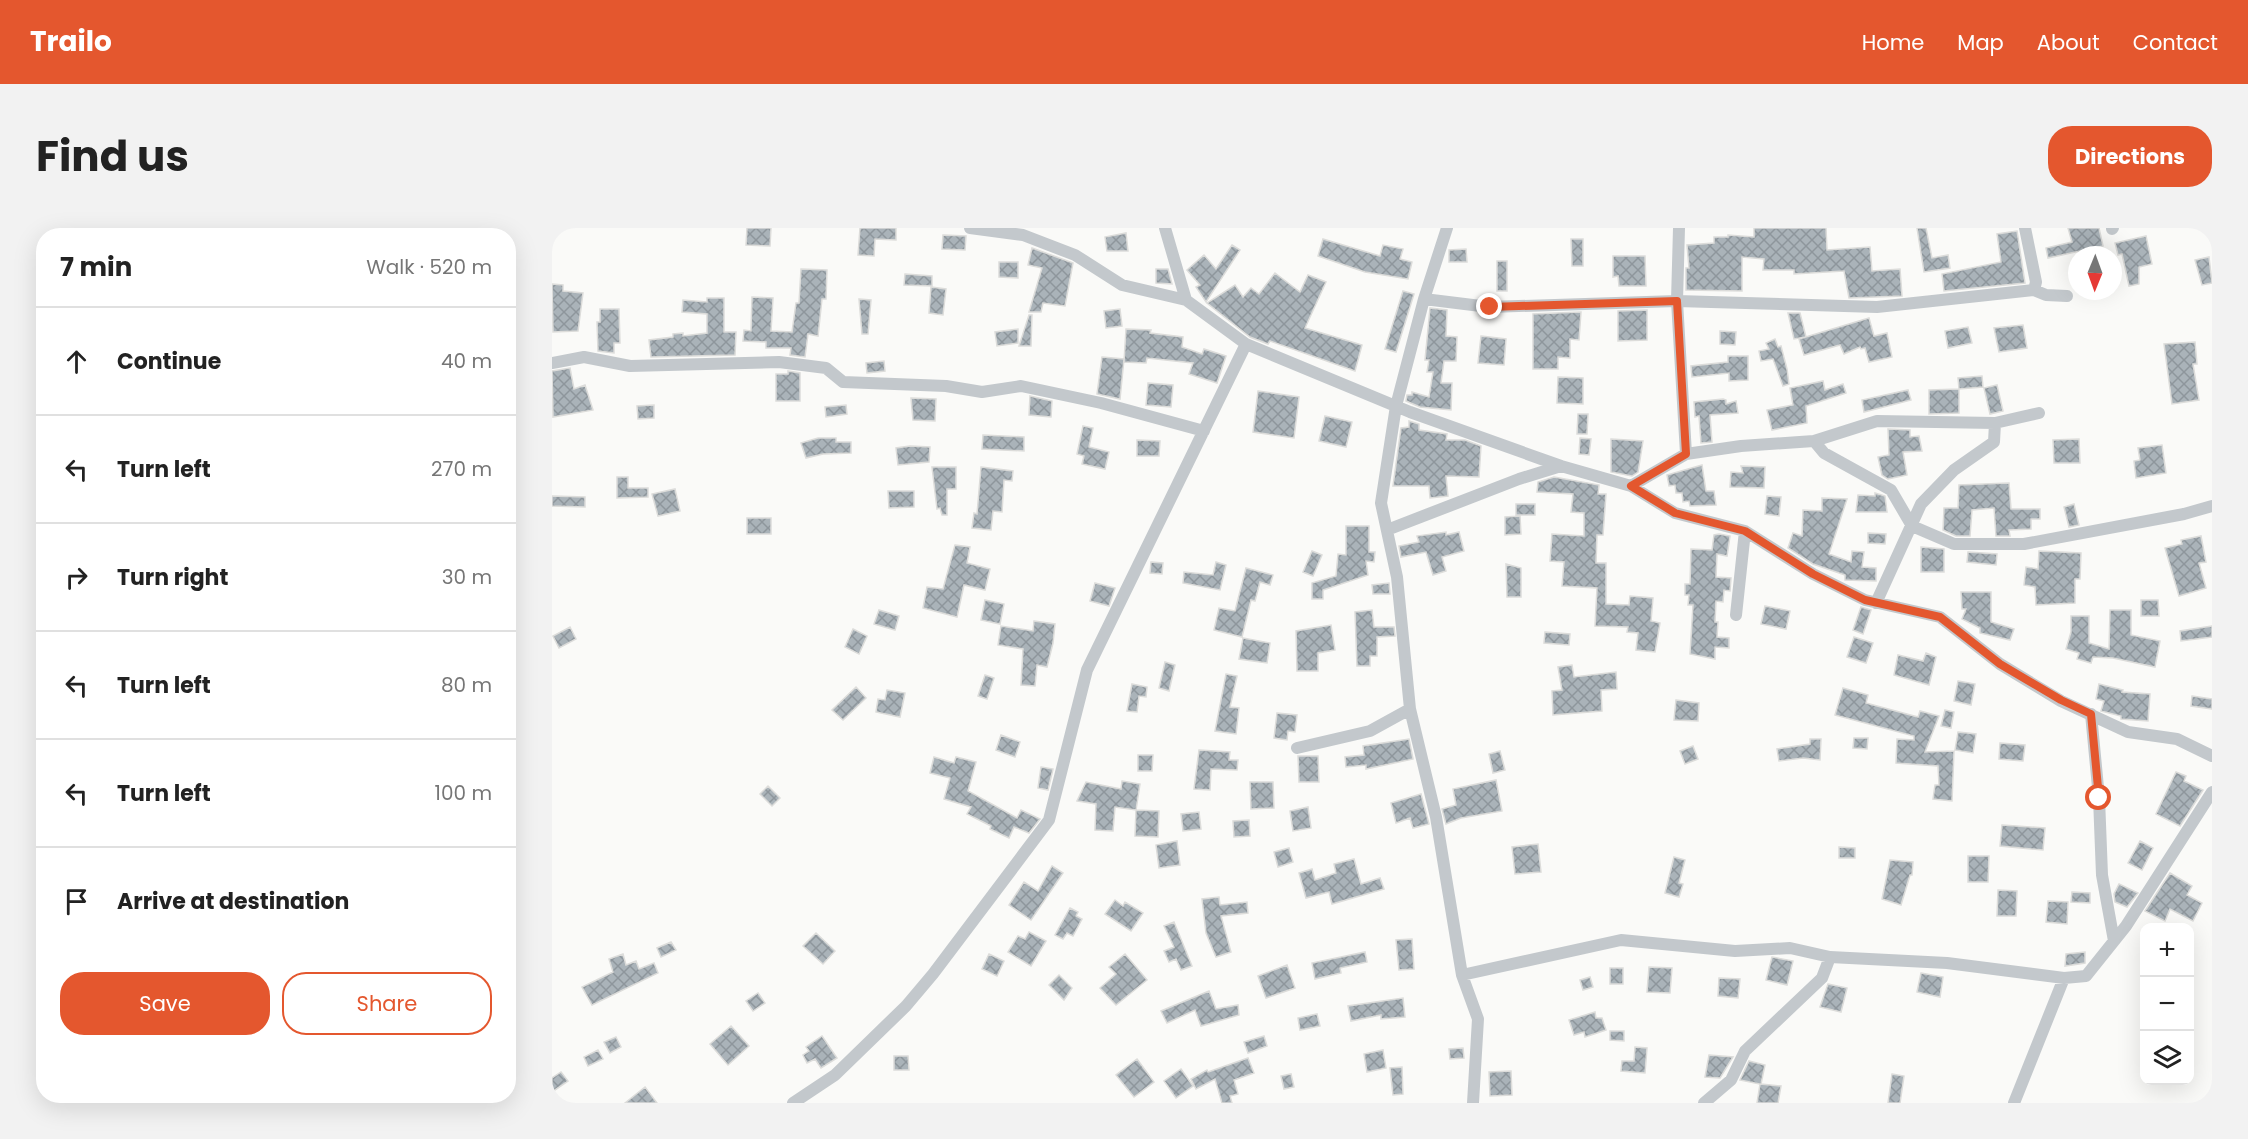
<!DOCTYPE html>
<html lang="en">
<head>
<meta charset="utf-8">
<style>
  body { margin:0; font-family:Poppins,sans-serif; background:#f2f2f2; color:#222 }
  .controls { position:absolute; right:18px; bottom:18px; display:grid; overflow:hidden; border-radius:12px; box-shadow:0 6px 24px #0002 }
  .controls button { width:54px; height:54px; display:grid; place-items:center; padding:0; border:0; border-bottom:2px solid #e0e0e0; background:#fff; color:#222; font:30px sans-serif }
  .compass { position:absolute; left:1516px; top:18px; width:54px; height:54px; border-radius:50%; background:#fff; box-shadow:0 6px 24px #0002; rotate:181deg }
  .stop { position:absolute; width:18px; height:18px; margin:-14px; border:4px solid #e4572e; border-radius:50%; background:#fff }
  .stop.end { background:#e4572e; border-color:#fff; box-shadow:0 2px 6px #0008 }
  .list { margin:0; padding:0; list-style:none }
  h2 { display:flex; justify-content:space-between; align-items:center; height:78px; margin:0; padding:0 24px; font-size:26px }
  h2 small { font-size:20px; font-weight:400; color:#767676 }
  .list li { display:grid; grid-template-columns:39px 1fr auto; gap:18px; align-items:center; box-sizing:border-box; height:108px; padding:0 24px; border-top:2px solid #e0e0e0 }
  .list b { display:block; font-size:22px; white-space:nowrap }
  .list em { font-size:20px; font-style:normal; color:#767676 }
  .actions { display:flex; gap:12px; padding:18px 24px }
  .actions a { flex:1; padding:14px 0; border:2px solid #e4572e; border-radius:24px; text-align:center; font-size:21px; color:#e4572e }
  .actions .main { background:#e4572e; color:#fff }
  .icon { flex:none; width:33px; height:33px; fill:none; stroke:currentColor; stroke-width:2; stroke-linecap:round; stroke-linejoin:round }
  .map { position:relative; flex:none; width:1660px; height:875px; overflow:hidden; border-radius:24px }
  header { display:flex; align-items:center; gap:36px; box-sizing:border-box; height:84px; padding:0 30px; background:#e4572e; color:#fff }
  header strong { font-size:28px }
  nav { display:flex; gap:33px; margin-inline-start:auto; font-size:21px }
  .intro { display:flex; align-items:center; justify-content:space-between; box-sizing:border-box; height:144px; padding:0 36px }
  h1 { margin:0; font-size:42px }
  .button { padding:15px 27px; border-radius:24px; background:#e4572e; color:#fff; font-size:21px; font-weight:700 }
  main { display:flex; gap:36px; padding:0 36px }
  aside { flex:1; background:#fff; border-radius:24px; box-shadow:0 6px 24px #0002 }
  .map>svg:first-child { display:block }
  .building { fill:url(#building-cross-hatch); stroke:#dcdcda; stroke-width:1.5 }
  .lines { fill:none; stroke-linecap:round; stroke-linejoin:round }
  .street { stroke:#c3c8cc; stroke-width:12 }
  .route { stroke:#e4572e; stroke-width:8 }
</style>
</head>
<body>
<header>
<strong>Trailo</strong>
<nav><a>Home</a><a>Map</a><a>About</a><a>Contact</a></nav>
</header>
<div class="intro"><h1>Find us</h1><a class="button">Directions</a></div>
<main>
<aside>
<h2>7 min<small>Walk · 520 m</small></h2>
<ul class="list">
<li><svg class="icon" aria-label="ahead" viewBox="0 0 24 24"><path d="M12 20V5M6 11l6-6 6 6"/></svg><div><b>Continue</b></div><em>40 m</em></li>
<li><svg class="icon" aria-label="left" viewBox="0 0 24 24"><path d="M17 20v-9H6M10 6l-5 5 5 5"/></svg><div><b>Turn left</b></div><em>270 m</em></li>
<li><svg class="icon" aria-label="right" viewBox="0 0 24 24"><path d="M7 20v-9h11M14 6l5 5-5 5"/></svg><div><b>Turn right</b></div><em>30 m</em></li>
<li><svg class="icon" aria-label="left" viewBox="0 0 24 24"><path d="M17 20v-9H6M10 6l-5 5 5 5"/></svg><div><b>Turn left</b></div><em>80 m</em></li>
<li><svg class="icon" aria-label="left" viewBox="0 0 24 24"><path d="M17 20v-9H6M10 6l-5 5 5 5"/></svg><div><b>Turn left</b></div><em>100 m</em></li>
<li><svg class="icon" aria-label="arrive" viewBox="0 0 24 24"><path d="M6 21V4h12l-3 4 3 4H6"/></svg><div><b>Arrive at destination</b></div></li>
</ul>
<div class="actions"><a class="main">Save</a><a>Share</a></div>
</aside>
<div class="map">
<svg width="1660" height="875" viewBox="0 0 1660 875">
  <defs>
    <pattern id="building-cross-hatch" width="8" height="8" patternUnits="userSpaceOnUse" patternTransform="scale(1.5)"><rect width="8" height="8" fill="#aab3b9"/><path d="M0 0l8 8M0 8l8-8" fill="none" stroke="#8e969c"/></pattern>
  </defs>
  <rect width="100%" height="100%" fill="#fafaf8"/>
  <path class="building" d="M195 0H219L218 18 194 17Z
    M308 0H344V12L323 11 322 28 306 27Z
    M1202 0H1274L1275 22 1318 19 1320 43 1348 41 1350 68 1297 70 1292 43 1242 46V42H1211L1212 31 1190 29V63L1134 62V40H1137L1135 17 1162 15V9H1176V7L1202 9Z
    M1365 0H1374L1380 30 1396 27 1398 40 1372 44Z
    M1516 0H1547L1551 18 1496 30 1494 20 1520 14Z
    M1465 3 1473 55 1392 63 1390 46 1449 34 1445 6Z
    M574 5 576 23H555L553 9Z
    M391 7 414 8 413 22 390 21Z
    M1594 8 1600 36 1587 39V56L1577 58 1570 26 1566 27 1563 15Z
    M771 11 828 28 831 17 851 21 848 31 860 34 856 51 813 44 766 28Z
    M1019 11H1031V38H1020Z
    M680 17 688 22 654 74 644 59 648 57 635 42 652 27 664 41Z
    M480 20 521 35 513 78 491 75 489 84H477L490 40 476 37Z
    M914 21 915 34H897V22Z
    M1061 28H1093L1094 58H1067L1066 48 1061 49Z
    M1657 29 1660 55 1650 57 1643 32Z
    M945 33H955V63H945Z
    M447 34H466V50L447 49Z
    M249 41 275 42 274 71H270L266 108 256 106 253 129 238 127 239 120H214V114L191 113 192 102 199 103 200 69 221 70 219 103 240 104 244 75H247Z
    M604 41H616L620 56 604 55Z
    M723 45 748 64 756 47 774 54 753 100 810 117 803 143 718 113 716 116 698 109 655 75 683 57 691 69 699 60 707 66Z
    M353 46 380 48V58L352 57Z
    M0 56 11 57V63L31 65 26 103 1 104Z
    M379 59 394 61 391 87 377 85Z
    M851 63 862 66 844 124 833 121Z
    M155 70H172V104H184L183 127 99 129 97 112 121 109V106L131 105V108L155 105V86L130 84 131 72 155 74Z
    M307 71 319 72 316 106H310Z
    M878 80 895 82 894 108 905 109 904 133H892L889 155H900L899 182 868 179 854 173 855 167H860V164L877 169 881 144H875L877 132H873Z
    M48 81H67L68 115H62V125L46 123 45 94H48Z
    M568 81 570 98 554 100 552 83Z
    M1095 82V112L1066 113V83Z
    M1029 84 1027 112 1018 111V130L1006 129V141H981V86Z
    M1236 85H1248L1254 109 1242 111Z
    M477 87H480L479 118H467Z
    M1317 90 1322 108 1335 105 1340 129 1317 134 1313 120 1309 121 1308 119 1292 126 1288 117 1252 127 1247 111Z
    M1471 97 1475 120 1447 124 1442 100Z
    M1416 99 1420 115 1396 120 1393 103Z
    M466 101V115L445 118 443 104Z
    M574 101 599 102 598 105 631 109 630 119 650 126 652 121 674 128 665 155 637 146 641 135 595 130 594 135 572 134Z
    M1168 103 1184 104 1183 117 1168 116Z
    M929 108 954 111 952 137 926 135Z
    M1223 111 1226 119 1229 118 1235 141 1237 156 1231 158 1221 131 1209 133 1207 123 1217 121 1214 115Z
    M1643 114 1645 136H1641L1647 172 1620 176 1612 116Z
    M1176 128H1196V152L1177 153V145L1140 149 1139 138 1176 134Z
    M550 129 572 131 568 171 545 166Z
    M332 133 333 143 315 145 314 135Z
    M18 140 22 161 33 157 41 182 1 189 0 143Z
    M236 143 248 145V173H224V146H236Z
    M1430 148 1431 159 1407 161 1406 150Z
    M1006 149 1031 150V176L1005 175Z
    M1271 153 1273 162 1291 156 1294 165 1254 178 1255 195 1220 202 1215 182 1241 177 1238 160Z
    M596 155 621 157 619 179 594 177Z
    M1445 157 1451 183 1438 186 1432 160Z
    M1407 161V185L1377 186V162Z
    M1356 162 1359 172 1312 184 1310 172Z
    M706 163 747 169 742 210 701 204Z
    M478 168 500 173 499 189 477 187Z
    M359 170 384 171 383 193 361 192Z
    M1171 171 1174 172V176L1184 173 1186 185 1158 187 1160 214 1149 215 1147 188 1143 189 1142 174Z
    M102 177V190L86 191 85 178Z
    M294 177 295 186 274 189 273 179Z
    M1026 186H1036L1035 206H1025Z
    M773 188 800 194 794 219 767 213Z
    M857 193 867 196V202L895 206 894 212H913L929 218 927 249 894 248 896 268 878 270 877 258H841L849 200 857 199Z
    M531 198 541 200 537 219 557 224 553 241 530 236 532 228 525 226Z
    M1336 201 1358 202V209L1367 208 1370 223 1351 224 1355 247 1336 251 1330 247 1326 229 1337 227Z
    M431 207 472 209V223L430 221Z
    M266 210H284V214H299V225L271 226 254 230 249 215Z
    M1028 210 1039 211 1037 227 1027 226Z
    M1059 211 1091 213 1086 244 1080 248 1059 244Z
    M1527 211 1528 235H1502L1501 212Z
    M585 212 608 213 607 228H585Z
    M1610 217 1614 245 1584 250 1582 233 1588 232 1586 220Z
    M358 218 378 219 377 234 346 237 344 220Z
    M1150 237 1154 263H1162L1164 277 1138 278 1137 273 1131 274 1130 265H1124L1123 257 1117 258 1115 247Z
    M1189 238 1213 239 1212 260 1178 259 1179 244 1191 245Z
    M380 239H404V261H395V287H390L388 280 385 281Z
    M429 239 461 243 460 253 452 252 450 284 441 283 439 302 420 300 422 285 425 286Z
    M65 249H76V260H96V269L65 270Z
    M1002 249 1047 257 1046 266H1054L1051 307H1045L1044 335H1054V376L1077 377 1078 368 1101 370 1099 393 1108 395 1103 424 1084 422 1086 405 1075 404 1076 399 1043 398 1045 360 1010 358 1012 334 998 333 1000 306 1032 308V285L1019 284 1021 266 985 264 986 254Z
    M1457 255 1459 281H1488V291H1479V301L1457 302 1458 308H1444L1442 280 1420 282 1418 308H1404L1391 302 1392 280H1406L1407 257Z
    M123 261 128 283 106 288 100 266Z
    M336 263H362V279L337 280Z
    M1323 265 1333 268 1335 284H1304L1306 267 1323 268Z
    M0 268 33 269V279L0 278Z
    M1215 268 1229 269 1227 288 1213 286Z
    M1270 270 1295 271 1277 326 1299 334 1300 323 1312 324 1310 339 1324 340V353L1293 352V347L1261 336 1236 320 1241 305 1250 308 1251 282 1270 283Z
    M964 276H983V287H964Z
    M1522 276 1527 297 1517 299 1512 279Z
    M968 288 969 306 953 307V289Z
    M195 290H219V306H195Z
    M794 298H817V324H823L822 334 814 333 816 347 771 362V371H760V355L784 348 786 326 794 327Z
    M894 304V307L907 304 912 323 890 329 894 343 881 347 874 324 849 329 847 318 867 314 865 308Z
    M1316 305 1334 306 1333 316 1316 315Z
    M1167 306 1178 308 1175 328 1165 326 1164 349 1179 350 1178 363 1172 362 1171 374 1164 373 1163 394H1166L1165 409 1177 410V420L1163 419V431L1138 426 1141 377H1136L1137 367H1133V356H1138L1139 321 1160 322 1162 307Z
    M1649 308 1654 334 1647 335 1654 360 1627 368 1613 320 1630 316 1629 312Z
    M403 317 418 319 415 335 438 341 433 362 412 357 405 389 371 380 375 359 391 361Z
    M1369 319 1392 321V344H1369Z
    M760 323 770 327 761 348 751 344Z
    M1487 323 1529 325 1528 351H1523V375L1484 377 1483 359 1472 357 1474 339 1486 341Z
    M1416 324 1445 326 1444 337 1415 334Z
    M599 334 611 335 610 346 598 345Z
    M664 334 674 337 668 362 631 355 632 344 661 347Z
    M954 336 969 340V369H955Z
    M694 340 721 347 718 357 708 354 703 373 699 372 690 409 662 402 667 380 683 383Z
    M543 355 563 360 557 378 538 373Z
    M837 355 838 366H821L820 357Z
    M1409 364H1439V394L1462 401 1458 412 1428 405V400L1410 391 1414 381H1410Z
    M433 372 452 376 448 396 429 392Z
    M1589 372H1606L1607 388H1589Z
    M1213 378 1238 383 1234 401 1209 396Z
    M1309 379 1319 382 1311 406 1301 402Z
    M327 382 347 388 343 402 322 396Z
    M820 382 822 399H842L843 408 825 409V428H818V438H805L803 384Z
    M1558 382H1579V407L1608 413 1603 439 1561 430 1541 429 1539 435 1525 431 1527 425 1514 421 1519 404V388H1537V415L1557 421Z
    M482 393 503 396 501 415 495 439 485 437 483 458 469 457 471 421 446 417 449 398 481 403Z
    M779 397 783 422 766 425V443H745L744 403Z
    M1660 398V409L1629 413 1628 403Z
    M18 399 24 411 7 420 1 408Z
    M301 401 315 408 307 426 293 419Z
    M993 404 1018 406 1017 417 992 415Z
    M1302 409 1321 415 1314 435 1295 429Z
    M691 410 718 415 715 435 687 431Z
    M1374 425 1384 429 1377 457 1342 447 1346 427 1371 433Z
    M613 434 623 437 617 463 607 460Z
    M1020 437 1022 449 1064 444 1065 461 1049 462 1050 483 1001 487 1000 463 1010 462 1006 439Z
    M674 446 685 448 678 479 687 480 684 506 663 503Z
    M433 447 442 450 435 471 426 468Z
    M1406 453 1423 456 1419 477 1402 473Z
    M580 456 595 459 594 469 587 468 585 484 575 483Z
    M1547 456 1571 462 1570 464 1598 466 1596 493 1569 491V488L1549 483 1552 473 1544 471Z
    M304 459 314 470 291 492 280 482Z
    M1291 460 1316 467 1314 475 1366 489 1368 483 1387 488 1373 524 1402 523 1400 573 1381 571 1383 557H1387L1386 538 1344 535 1345 511 1362 512V508L1283 487Z
    M335 462 353 465 348 489 324 484 326 471 333 472Z
    M1640 468 1660 471V481L1639 478Z
    M1124 472 1147 475 1146 493 1122 492Z
    M1393 482 1402 484 1399 500 1389 498Z
    M725 485 745 487 743 504 736 503 735 512 722 510Z
    M1406 504 1424 506 1421 525 1403 522Z
    M449 507 468 514 463 529 444 522Z
    M1302 510H1316L1315 521 1301 520Z
    M857 511 861 531 814 541V537L794 539 793 529 812 527 811 518Z
    M1258 511H1269L1268 532 1251 530 1227 533 1225 521 1258 516Z
    M1448 515 1473 517 1471 533 1447 531Z
    M1141 518 1146 531 1133 536 1128 523Z
    M647 522 678 524 677 532H686L685 542 659 541 658 562 642 561Z
    M948 523 953 542 941 545 937 526Z
    M586 527H601L600 543H586Z
    M746 528H766L767 554H747Z
    M382 529 402 535 404 529 424 534 416 563 465 590 469 582 488 591 477 605 462 599 457 610 438 601 439 598 415 586 419 579 392 571 398 550 378 545Z
    M489 539 501 541 496 562 486 560Z
    M1624 544 1634 548 1632 553 1651 562 1628 598 1604 586Z
    M944 552 950 583 909 590 894 596 890 581 904 577 901 561Z
    M570 553 588 556 584 582 563 579 561 603 543 602 544 576 525 573 534 554 569 561Z
    M698 554H721L722 580 699 581Z
    M216 558 228 570 220 578 208 566Z
    M869 566 877 596 861 600 858 590 844 595 839 575Z
    M756 579 759 600 741 603 738 583Z
    M584 582 607 583 606 609 583 608Z
    M647 584 649 601 631 603 629 586Z
    M697 592 698 608 682 609 681 593Z
    M1450 597 1493 600 1491 622 1448 618Z
    M625 613 628 637 607 640 604 617Z
    M1588 613 1601 620 1590 642 1576 635Z
    M986 616 989 644 963 646 960 619Z
    M1287 619 1303 620V630H1287Z
    M737 620 741 634 726 639 722 624Z
    M1416 628H1437L1436 654H1416Z
    M1122 629 1133 632 1127 655 1131 656 1127 669 1113 665Z
    M802 631 809 656 828 650 832 661 780 676 777 664 754 670 747 645 760 641 763 652 784 645 782 636Z
    M1338 632 1361 634 1360 647H1358L1349 677 1330 671Z
    M500 638 511 645 479 692 457 677 472 654 486 663Z
    M1618 645 1640 658 1635 667 1650 675 1641 693 1618 681 1613 693 1593 683Z
    M1567 656 1586 665 1575 679 1563 674 1562 666Z
    M1446 662 1465 663 1464 688H1445Z
    M1520 664 1538 665V675L1519 674Z
    M667 669 668 677 695 674 696 685 669 688 679 724 664 729 654 705 650 671Z
    M563 672 571 678 573 674 591 685 579 703 553 686Z
    M1496 673 1516 674 1515 696 1494 694Z
    M518 680 526 684 524 688 530 691 521 708 515 705 511 711 503 707Z
    M622 694 640 738 629 742 624 731 617 734 612 723 622 719 612 698Z
    M477 704 494 713 479 738 456 724 466 708 473 711Z
    M264 705 283 723 271 736 251 718Z
    M860 711 862 741 847 742 844 712Z
    M119 714 124 722 109 729 105 720Z
    M813 724 815 734 788 740 789 745 763 751 760 735Z
    M1533 724V735L1513 738 1514 726Z
    M71 726 74 737 84 733 87 741 102 735 106 745 40 777 30 759 61 744 57 731Z
    M437 726 452 733 445 748 430 741Z
    M573 726 595 752 564 777 548 760 564 746 557 739Z
    M1220 729 1241 733 1235 757 1214 752Z
    M735 737 743 760 714 770 706 748Z
    M1097 739 1120 740 1118 765 1095 764Z
    M1058 740H1071V756H1058Z
    M1369 745 1391 749 1388 769 1365 764Z
    M507 747 520 760 512 772 497 757Z
    M1038 749 1041 759 1031 762 1028 752Z
    M1167 750 1188 751 1186 770 1166 768Z
    M1276 756 1295 760 1289 784 1268 779Z
    M657 763 664 781 686 777 687 787 649 798 643 782 615 795 609 783Z
    M206 765 213 775 201 783 194 773Z
    M851 770 853 789 829 791V787L799 793 796 778Z
    M1043 784 1044 790H1050L1054 802 1033 809 1032 804 1022 807 1017 792Z
    M765 786 768 798 748 802 746 790Z
    M179 798 197 818 176 837 158 816Z
    M1058 803H1072V813L1058 812Z
    M270 808 285 830 269 840 263 831 255 835 251 827 257 823 254 819Z
    M712 808 715 818 696 825 692 814Z
    M64 809 69 819 58 825 52 814Z
    M1083 819 1095 820 1093 845 1069 843 1070 833H1082Z
    M911 820 912 830 898 831 897 821Z
    M46 822 51 831 36 838 32 829Z
    M831 822 834 840 815 844 812 826Z
    M1157 827 1181 829 1168 850 1153 849Z
    M342 828H356L357 842H342Z
    M696 830 702 845 682 852 686 866 678 868 680 875H670L663 851 644 861 639 851 655 842 656 844Z
    M585 831 602 854 582 869 564 847Z
    M1197 833 1213 837 1209 856 1229 858 1226 875H1205L1208 856 1188 852Z
    M850 839 851 866 841 867 838 840Z
    M629 841 641 858 624 870 612 853Z
    M959 843 960 867 938 868 937 844Z
    M9 844 16 853 0 864V850Z
    M739 846 742 859 732 861 729 848Z
    M1340 846 1352 848 1348 875H1336Z
    M93 859 105 875H73Z"/>
  <g class="lines">
    <path class="street" d="M418 0 471 7 523 27 570 57 634 72
      M613 0 634 72 694 116
      M895 0 872 71 844 178 829 275 845 349 858 481 884 589 910 747 926 791 921 875
      M1127 0 1125 73 1134 226
      M1473 0 1484 54 1482 62
      M1560 1 1561 0
      M872 71 937 79 1125 73 1325 79 1482 62 1494 67 1515 68
      M0 135 32 129 78 138 227 134 274 140 291 154 394 158 430 164 469 158 549 175 652 203
      M1262 213 1272 225 1339 262 1360 298 1402 316H1472L1632 286 1660 278
      M1079 258 1134 226 1189 218 1262 213 1325 193 1443 195 1487 185
      M835 302 967 251 1009 238
      M1324 375 1369 276 1402 242 1442 214 1443 195
      M1184 387 1193 303
      M1539 486 1547 570 1550 647 1562 713
      M745 520 818 503 858 481
      M910 747 1069 712 1183 723 1238 720 1278 729 1395 735 1512 750 1534 748 1574 698 1660 564
      M241 875 283 847 354 778 381 746 497 592 535 442 694 116 858 184 1009 238 1079 258 1123 285 1193 303 1261 346 1313 372 1388 389 1448 436 1509 473 1576 504 1625 511 1660 528
      M1152 875 1179 852 1193 823 1270 750 1278 729
      M1462 875 1512 750"/>
  </g>
  <g class="lines">
    <path class="route" d="M938 79 1125 73 1134 226 1079 258 1123 285 1193 303 1261 346 1313 372 1388 389 1448 436 1509 472 1539 486 1547 570"/>
  </g>
</svg>
<div class="controls">
<button>+</button>
<button>−</button>
<button><svg class="icon" aria-label="layers" viewBox="0 0 24 24"><path d="M12 4l9 5-9 5-9-5zM3 14l9 5 9-5"/></svg></button>
</div>
<svg class="compass" viewBox="-18 -18 36 36"><path d="M0-13l5 13h-10z" fill="#e53935"/><path d="M0 13l5-13h-10z" fill="#767676"/></svg>
<div class="stop" style="left:1547px;top:570px"></div>
<div class="stop end" style="left:938px;top:79px"></div>
</div>
</main>
</body>
</html>
